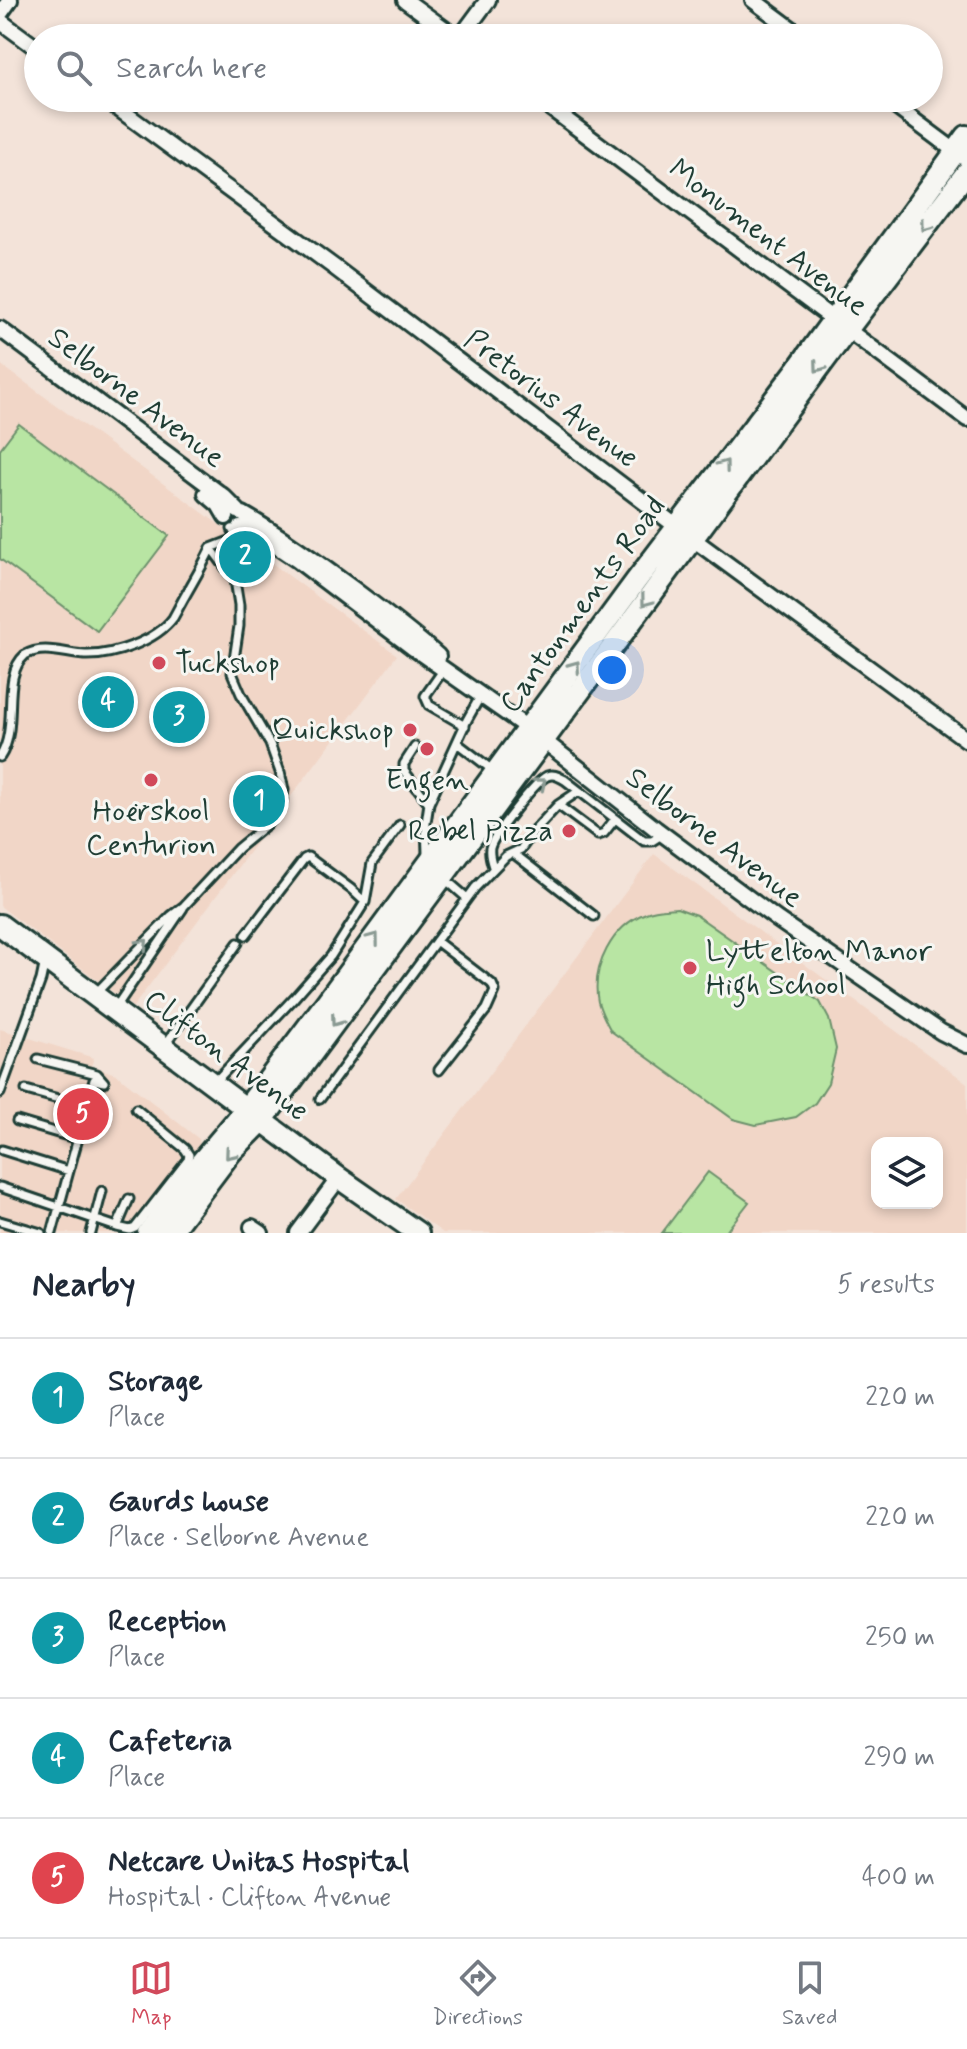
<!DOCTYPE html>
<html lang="en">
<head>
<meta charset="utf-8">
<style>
  body { margin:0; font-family:Mynerve,sans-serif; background:#f2f2f3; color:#1f2937 }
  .controls { position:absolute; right:24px; bottom:24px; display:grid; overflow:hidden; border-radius:16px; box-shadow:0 4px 12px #0003 }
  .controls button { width:72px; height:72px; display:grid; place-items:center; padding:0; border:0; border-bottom:2px solid #e0e1e3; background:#fff; color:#1f2937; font:40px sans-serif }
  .you { position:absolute; left:612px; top:670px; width:28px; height:28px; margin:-20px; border:6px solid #fff; border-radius:50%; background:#1a73e8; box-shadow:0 0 0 12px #1a73e833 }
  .badge { display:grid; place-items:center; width:52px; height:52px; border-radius:50%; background:#d1495b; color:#fff; font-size:26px; font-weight:700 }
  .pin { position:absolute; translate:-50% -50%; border:4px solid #fff; box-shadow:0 2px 8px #0006 }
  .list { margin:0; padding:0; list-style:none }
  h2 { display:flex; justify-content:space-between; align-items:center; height:104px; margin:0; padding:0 32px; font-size:34px }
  h2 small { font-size:26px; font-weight:400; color:#747a83 }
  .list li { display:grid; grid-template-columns:52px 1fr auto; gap:24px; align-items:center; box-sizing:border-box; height:120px; padding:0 32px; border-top:2px solid #e0e1e3 }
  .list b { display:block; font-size:30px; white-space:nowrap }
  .list p { margin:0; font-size:26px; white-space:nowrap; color:#747a83 }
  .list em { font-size:26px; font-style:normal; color:#747a83 }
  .icon { flex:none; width:44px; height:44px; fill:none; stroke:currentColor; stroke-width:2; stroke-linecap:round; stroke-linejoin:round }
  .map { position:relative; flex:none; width:967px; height:1233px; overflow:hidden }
  .search { position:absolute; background:#fff; box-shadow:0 4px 12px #0003; left:24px; right:24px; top:24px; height:88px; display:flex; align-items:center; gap:20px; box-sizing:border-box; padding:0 28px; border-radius:44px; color:#747a83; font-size:30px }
  .sheet { height:704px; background:#fff }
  nav { display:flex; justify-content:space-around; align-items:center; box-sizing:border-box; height:112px; border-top:2px solid #e0e1e3; background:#fff; font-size:22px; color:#747a83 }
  nav a { display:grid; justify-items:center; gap:4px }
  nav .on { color:#d1495b }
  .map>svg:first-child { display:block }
  .built { fill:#f1d6c7; fill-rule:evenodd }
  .green { fill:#b8e5a3; stroke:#6c916c; stroke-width:2 }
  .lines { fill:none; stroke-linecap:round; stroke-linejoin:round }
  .lane-casing { stroke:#1f3d34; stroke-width:13 }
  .street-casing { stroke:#1f3d34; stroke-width:20 }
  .secondary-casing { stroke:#1f3d34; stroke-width:26 }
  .lane { stroke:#f6f6f2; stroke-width:7 }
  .street { stroke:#f6f6f2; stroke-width:14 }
  .secondary { stroke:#f6f6f2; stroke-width:20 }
  .oneway { stroke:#8a9a93 }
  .poi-dot { fill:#d1495b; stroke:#f6f6f2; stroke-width:3 }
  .labels { text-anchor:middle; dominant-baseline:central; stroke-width:6; stroke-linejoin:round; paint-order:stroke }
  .street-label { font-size:30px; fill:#1f3d34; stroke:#f6f6f2 }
  .poi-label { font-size:30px; fill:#1f3d34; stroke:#f6f6f2; text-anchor:start }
</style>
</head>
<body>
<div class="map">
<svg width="967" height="1233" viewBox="0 0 967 1233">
  <rect width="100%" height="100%" fill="#f3e3d9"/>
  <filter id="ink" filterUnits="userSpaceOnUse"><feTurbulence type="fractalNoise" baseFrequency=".0125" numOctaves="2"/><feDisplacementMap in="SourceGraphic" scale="16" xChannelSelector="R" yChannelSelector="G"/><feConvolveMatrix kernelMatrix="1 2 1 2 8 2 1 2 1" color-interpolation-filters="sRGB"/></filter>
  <g filter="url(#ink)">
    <path class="built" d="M0 364 397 655 133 1007 0 906Z
      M654 854 967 1083V1233H443L396 1199ZM877 1143H937V1203H877Z
      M0 1029 94 1058 91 1066 116 1074 199 1139 201 1153 142 1233H0Z"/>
    <path class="green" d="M19 424 169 536 97 631 0 559V449Z
      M677 908 696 915 820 1002 829 1019 836 1049 828 1083 815 1103 796 1117 756 1125 733 1119 611 1031C606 1022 601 1012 598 1002 591 967 612 926 646 913 655 909 667 909 677 908Z
      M708 1172 749 1202 725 1233H662Z"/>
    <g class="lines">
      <defs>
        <path id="lane" d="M444 669 425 696 429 705 465 726
          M457 743 495 772
          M415 747 404 764V771L429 803
          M0 757C20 727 0 677 25 655 43 644 66 654 85 655 113 656 156 641 173 618 177 611 181 603 185 596 194 580 203 565 211 548L237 538 232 529
          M558 805 598 835 604 833 615 819
          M513 853 594 916
          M427 854 426 823 429 803 467 720 481 695
          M493 867C491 861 489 854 490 848 493 835 535 782 547 776 554 773 559 777 565 780L644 841H652L663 834
          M445 879 467 898
          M246 935 304 859 308 857 351 889 365 902
          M436 941 492 984 495 991 487 1009 439 1070
          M94 995 171 916 184 906 238 848 266 825 277 812 282 802 284 790 280 772 270 744 241 694 232 673 239 626V605L235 580 211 548
          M116 1007 183 908
          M165 1045 238 943
          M38 1059 97 1074 104 1082 94 1080 52 1233
          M214 1083 294 998 331 956 365 902 372 863 400 825
          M26 1090 87 1107
          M0 1093 41 980 45 961
          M320 1099 475 888 506 856 521 849 533 832 558 805 579 791
          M17 1121 78 1139
          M2 1150 69 1171
          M0 1187 117 1227 129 1199
          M0 1221 41 1233
          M117 1227 130 1230 135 1228 188 1160 189 1155 185 1149 136 1109
          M91 1233 102 1191"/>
        <path id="street" d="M405 0 457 38
          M753 0 804 38
          M0 14 10 0
          M0 21 38 49
          M460 38 488 0
          M104 98 334 267 693 539 967 740
          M537 98 967 419
          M884 98 967 160
          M0 329 223 496 238 511
          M206 494 219 505 226 517
          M243 514C283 537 319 564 356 591 384 612 412 633 438 656
          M240 528 276 546 297 560 412 647 529 729 656 829 778 920 941 1032 967 1045
          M252 1227 261 1233
          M298 1233 339 1178"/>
        <path id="secondary" d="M0 925 339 1178 418 1233
          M148 1233 192 1173 246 1109 328 1000 636 581 796 371 967 136
          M170 1233 231 1152 262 1121 847 330 967 172"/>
      </defs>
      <use href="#lane" class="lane-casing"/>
      <use href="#street" class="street-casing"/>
      <use href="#secondary" class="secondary-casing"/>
      <use href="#lane" class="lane"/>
      <use href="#street" class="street"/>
      <use href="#secondary" class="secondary"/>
    </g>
    <defs><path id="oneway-chevron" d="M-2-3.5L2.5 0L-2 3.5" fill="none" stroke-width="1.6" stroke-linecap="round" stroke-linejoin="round" transform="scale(2)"/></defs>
    <g class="oneway">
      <use href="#oneway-chevron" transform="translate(926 226) rotate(127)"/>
      <use href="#oneway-chevron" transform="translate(819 367) rotate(126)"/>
      <use href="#oneway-chevron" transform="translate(724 465) rotate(-53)"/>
      <use href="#oneway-chevron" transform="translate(646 601) rotate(127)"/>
      <use href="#oneway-chevron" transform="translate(575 666) rotate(-54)"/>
      <use href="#oneway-chevron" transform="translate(541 783) rotate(-39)"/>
      <use href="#oneway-chevron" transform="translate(374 938) rotate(-53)"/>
      <use href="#oneway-chevron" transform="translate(143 944) rotate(-46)"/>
      <use href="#oneway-chevron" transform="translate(336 1021) rotate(126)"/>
      <use href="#oneway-chevron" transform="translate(230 1154) rotate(130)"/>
    </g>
  </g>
  <g class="poi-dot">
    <circle cx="159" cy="663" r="8"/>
    <circle cx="410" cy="730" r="8"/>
    <circle cx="427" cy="749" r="8"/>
    <circle cx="151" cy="780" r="8"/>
    <circle cx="569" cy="831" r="8"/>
    <circle cx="690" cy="968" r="8"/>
  </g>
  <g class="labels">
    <g class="street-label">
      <text transform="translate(768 238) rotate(37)">Monument Avenue</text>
      <text transform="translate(136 398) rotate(37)">Selborne Avenue</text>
      <text transform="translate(551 399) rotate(37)">Pretorius Avenue</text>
      <text transform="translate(583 605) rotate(-54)">Cantonments Road</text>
      <text transform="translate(714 838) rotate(37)">Selborne Avenue</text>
      <text transform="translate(226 1056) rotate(37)">Clifton Avenue</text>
    </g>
    <g class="poi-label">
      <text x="175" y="663">Tuckshop</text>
      <text x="394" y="730" text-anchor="end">Quickshop</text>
      <text x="427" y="780" text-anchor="middle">Engen</text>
      <text x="151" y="811" text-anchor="middle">Hoërskool<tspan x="151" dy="34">Centurion</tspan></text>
      <text x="553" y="831" text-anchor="end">Rebel Pizza</text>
      <text x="706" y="951">Lyttelton Manor<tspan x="706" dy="34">High School</tspan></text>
    </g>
  </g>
</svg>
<div class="controls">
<button><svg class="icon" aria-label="layers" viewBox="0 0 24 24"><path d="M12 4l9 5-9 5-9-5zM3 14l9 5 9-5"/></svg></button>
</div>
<div class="you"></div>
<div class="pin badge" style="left:259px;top:801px;background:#0f9aa8">1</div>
<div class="pin badge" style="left:245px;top:557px;background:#0f9aa8">2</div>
<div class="pin badge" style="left:179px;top:717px;background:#0f9aa8">3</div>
<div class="pin badge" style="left:108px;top:702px;background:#0f9aa8">4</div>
<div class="pin badge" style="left:83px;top:1114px;background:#e0444e">5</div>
<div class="search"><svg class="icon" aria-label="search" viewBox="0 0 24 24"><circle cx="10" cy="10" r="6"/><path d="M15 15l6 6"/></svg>Search here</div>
</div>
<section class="sheet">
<h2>Nearby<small>5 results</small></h2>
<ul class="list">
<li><span class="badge" style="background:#0f9aa8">1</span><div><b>Storage</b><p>Place</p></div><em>220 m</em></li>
<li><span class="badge" style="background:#0f9aa8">2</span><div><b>Gaurds house</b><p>Place · Selborne Avenue</p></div><em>220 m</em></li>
<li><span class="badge" style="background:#0f9aa8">3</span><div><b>Reception</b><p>Place</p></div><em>250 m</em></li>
<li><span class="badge" style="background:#0f9aa8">4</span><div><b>Cafeteria</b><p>Place</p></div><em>290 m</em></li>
<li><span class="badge" style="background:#e0444e">5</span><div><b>Netcare Unitas Hospital</b><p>Hospital · Clifton Avenue</p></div><em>400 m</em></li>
</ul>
</section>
<nav>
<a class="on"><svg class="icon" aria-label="map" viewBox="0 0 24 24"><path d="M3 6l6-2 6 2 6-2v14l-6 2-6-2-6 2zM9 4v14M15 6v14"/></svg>Map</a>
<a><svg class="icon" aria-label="directions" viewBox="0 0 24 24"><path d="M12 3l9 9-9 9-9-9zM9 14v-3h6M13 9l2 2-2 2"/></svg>Directions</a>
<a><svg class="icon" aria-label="saved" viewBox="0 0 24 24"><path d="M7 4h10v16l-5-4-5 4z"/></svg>Saved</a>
</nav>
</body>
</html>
